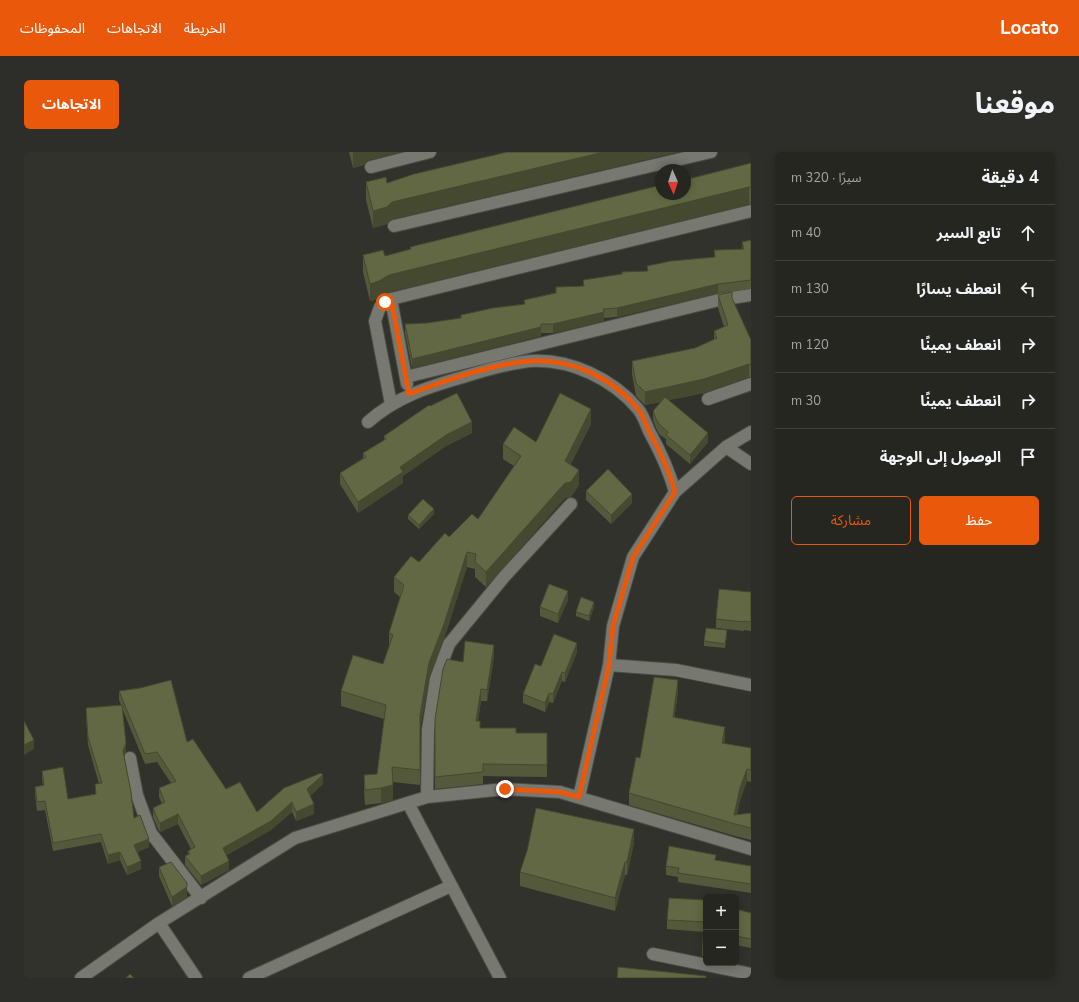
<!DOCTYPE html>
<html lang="ar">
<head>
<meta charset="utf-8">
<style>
  body { margin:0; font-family:"Nunito Sans","Noto Sans Arabic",sans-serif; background:#2d2e29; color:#f1f3f6; direction:rtl }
  .controls { position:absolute; right:12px; bottom:12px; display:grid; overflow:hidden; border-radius:6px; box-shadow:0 2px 10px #0003 }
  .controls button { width:36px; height:36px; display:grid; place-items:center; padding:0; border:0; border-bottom:1px solid #42433e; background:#252620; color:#f1f3f6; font:20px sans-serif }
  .compass { position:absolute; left:631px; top:12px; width:36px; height:36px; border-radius:50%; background:#252620; box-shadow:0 2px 10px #0003; rotate:177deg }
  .stop { position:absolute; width:12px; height:12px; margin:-9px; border:3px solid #ea580c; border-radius:50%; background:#fff }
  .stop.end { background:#ea580c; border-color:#fff; box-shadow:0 1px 4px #0008 }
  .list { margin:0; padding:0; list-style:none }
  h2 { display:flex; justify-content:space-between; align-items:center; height:52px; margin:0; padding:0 16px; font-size:17px }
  h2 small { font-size:13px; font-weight:400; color:#a3a5a5 }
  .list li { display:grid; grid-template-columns:26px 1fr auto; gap:12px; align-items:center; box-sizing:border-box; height:56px; padding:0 16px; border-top:1px solid #42433e }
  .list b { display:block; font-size:15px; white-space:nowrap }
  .list em { font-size:13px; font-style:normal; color:#a3a5a5 }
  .actions { display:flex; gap:8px; padding:12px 16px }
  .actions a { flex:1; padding:9px 0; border:1px solid #ea580c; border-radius:6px; text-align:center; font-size:14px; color:#ea580c }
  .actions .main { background:#ea580c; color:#fff }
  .icon { flex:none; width:22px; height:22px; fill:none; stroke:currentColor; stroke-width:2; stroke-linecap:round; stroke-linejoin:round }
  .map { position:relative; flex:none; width:727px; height:826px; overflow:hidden; direction:ltr; border-radius:6px }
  header { display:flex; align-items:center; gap:24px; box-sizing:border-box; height:56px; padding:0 20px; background:#ea580c; color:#fff }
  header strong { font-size:19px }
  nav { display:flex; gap:22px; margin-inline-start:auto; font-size:14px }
  .intro { display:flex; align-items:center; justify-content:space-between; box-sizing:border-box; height:96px; padding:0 24px }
  h1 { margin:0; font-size:28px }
  .button { padding:10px 18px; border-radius:6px; background:#ea580c; color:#fff; font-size:14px; font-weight:700 }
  main { display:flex; gap:24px; padding:0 24px }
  aside { flex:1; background:#252620; border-radius:6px; box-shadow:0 2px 10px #0003 }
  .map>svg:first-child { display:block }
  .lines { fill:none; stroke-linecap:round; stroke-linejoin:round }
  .minor-casing { stroke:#4c4d47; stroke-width:14 }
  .minor { stroke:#777870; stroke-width:12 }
  .wall { fill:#53593a }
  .shaded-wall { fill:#44492f }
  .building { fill:#616843; stroke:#44492f }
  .route { stroke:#ea580c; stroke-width:5 }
</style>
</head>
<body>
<header>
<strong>Locato</strong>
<nav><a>الخريطة</a><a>الاتجاهات</a><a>المحفوظات</a></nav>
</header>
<div class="intro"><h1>موقعنا</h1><a class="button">الاتجاهات</a></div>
<main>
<aside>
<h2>4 دقيقة<small>سيرًا · 320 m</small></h2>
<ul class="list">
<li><svg class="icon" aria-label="ahead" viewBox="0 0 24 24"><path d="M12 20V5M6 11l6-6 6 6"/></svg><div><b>تابع السير</b></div><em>40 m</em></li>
<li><svg class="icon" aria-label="left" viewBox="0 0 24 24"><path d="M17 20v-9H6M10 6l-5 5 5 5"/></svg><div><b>انعطف يسارًا</b></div><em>130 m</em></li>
<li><svg class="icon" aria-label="right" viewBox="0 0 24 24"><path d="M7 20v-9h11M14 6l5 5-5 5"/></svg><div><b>انعطف يمينًا</b></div><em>120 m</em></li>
<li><svg class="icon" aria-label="right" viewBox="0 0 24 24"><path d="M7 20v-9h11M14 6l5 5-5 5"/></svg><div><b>انعطف يمينًا</b></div><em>30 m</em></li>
<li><svg class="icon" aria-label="arrive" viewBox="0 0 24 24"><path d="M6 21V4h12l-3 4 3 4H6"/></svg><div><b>الوصول إلى الوجهة</b></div></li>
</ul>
<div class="actions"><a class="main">حفظ</a><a>مشاركة</a></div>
</aside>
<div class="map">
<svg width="727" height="826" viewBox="0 0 727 826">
  <rect width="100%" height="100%" fill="#31322b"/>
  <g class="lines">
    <defs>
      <path id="minor" d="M347 15 406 0
        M370 74 687 0
        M367 147 383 232
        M382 225 695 148 727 143
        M684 247 727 232
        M367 252 351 169 356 155 367 147 727 59
        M344 270C372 245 404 235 439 225 461 218 484 211 507 209 547 207 589 227 614 257 619 263 622 272 625 279 636 299 645 318 651 340
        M702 295 727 312
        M585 513 652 518 727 533
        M106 606 113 643 127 681 177 746
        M403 645 404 578 412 527 425 492 480 425 547 352
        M555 645 585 513 589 474 609 405 651 340 702 295 727 280
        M384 651 476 826
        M135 771 172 826
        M629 802 727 822
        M57 826 135 771 271 686 403 645 481 637 536 640 727 697
        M225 826 427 734"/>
    </defs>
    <use href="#minor" class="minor-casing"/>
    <use href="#minor" class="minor"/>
  </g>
  <path class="wall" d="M325 0H376L345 8 340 13 329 16Z
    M483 0H654L368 67 363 72 349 76 342 48V30L363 31Z
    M727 11V52H725L365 140 355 147 346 149 339 120V103L361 104 386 97V95Z
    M727 88V137L694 141 593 165 580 166V169L529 181H517V184L388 216 381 181V172L403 171 437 166V163L500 152V148L559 134V128L623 119V114L690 105 718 97V90Z
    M694 143 708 146 727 188V225H725L680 241 645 248 684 290 666 312 642 292V287L635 282 632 276 629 268V259L637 250 621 253 612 244 608 222V209L671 196 690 188V179L700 175 694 156Z
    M406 254 448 281 422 294 379 324V331L334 361 316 332V321L339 306V301L360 288V284Z
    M567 272 546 313 555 333 547 345 541 346 462 435 451 425V417L443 415 420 487 405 526 396 578V633L369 630V648L357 651 341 653 340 638V623L353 622 360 567 317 554V539L359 512 365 495V481L376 445 370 440V425L395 410 425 385 454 367 490 314 479 307V292L512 290Z
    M562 339 608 351 587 372 562 348Z
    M410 362 395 377 384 367V363Z
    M727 440V479L720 478V479L692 476V467Z
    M544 448 534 471 516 464V455Z
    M570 455 565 469 552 464V460Z
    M703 483 701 496 680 494V489Z
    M553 500 541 530 538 529 529 551 525 550 521 560 499 551V542L517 514Z
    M470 505 463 549H457L454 569 456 576 492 581H523V625L459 624V632L411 637V567Z
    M95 539 163 590 202 637 233 660 299 632 286 644 290 662 272 669 268 660 247 678 203 703 205 718 177 733 161 713V704L164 703V699L167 697 154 672 136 680 134 677 129 665V656L138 652 135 645V636L147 631 133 610 121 612 98 556 102 600 100 605 110 666 125 695 113 700 117 717 103 723 96 708 84 712 77 690 29 699 21 658 13 659 11 643V635L19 633 18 627V619L44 647 71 642V632H75L64 593 62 564V556L97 553 95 548Z
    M654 540 650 566 701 587 700 592 727 596V630L723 629 716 648 713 663 727 661V688L711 684 605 653V641L616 606Z
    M610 691 603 723H601L591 759 496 734V720Z
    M692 708 727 714V741L654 730V725L642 723V714Z
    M135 715 163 745 148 754 135 724Z
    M682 748V805L678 804V795L680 780 643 777V768Z
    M712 750 713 757 727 761V796L712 793Z"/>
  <path class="shaded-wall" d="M329 0H376L345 8 340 13 329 16Z
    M580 0H654L368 67 363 72 349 76V59L368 50Z
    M725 35V52L365 140 355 147 346 149V132L365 123Z
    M694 132V141L593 165V156Z
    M580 160V169L529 181V172Z
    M517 175V184L388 216V207Z
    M725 212V225L680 241 621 253V240Z
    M567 257V272L541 324V309Z
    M448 270V281L422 294 379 324V331L334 361V350L376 315 422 283Z
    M684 281V290L666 312V303Z
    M555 318V333L547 345 541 346 462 435V420L541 331Z
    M608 342V351L587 372V363Z
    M410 357V362L395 377V373Z
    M443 400V415L420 487 405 526 396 578V633V563L405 511Z
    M544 439V448L534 471V462Z
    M570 450V455L565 469V464Z
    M553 491V500L541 530V521Z
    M470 493V505L463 549V538Z
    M538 520V529L529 551V542Z
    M654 528V540L649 577V565Z
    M457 537V549L452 581V569Z
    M525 541V550L521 560V551Z
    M701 575V587L698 603V591Z
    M10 588V597L0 603V593Z
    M102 591V600L99 607V599Z
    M723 617V629L716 648 711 672 710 663 716 636Z
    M299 623V632L283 646V637Z
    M369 633V648L357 651V636Z
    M268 650V660L247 678 199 705V696Z
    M290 652V662L272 669V660Z
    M154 662V672L136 680V671Z
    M610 677V691L603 723V710Z
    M125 687V695L110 702V693Z
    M96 700V708L84 712V703Z
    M117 709V717L103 723V715Z
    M205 709V718L177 733V724Z
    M601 710V723L591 759V746Z
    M163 735V745L148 754V745Z"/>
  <path class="building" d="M483 0H580L368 50 363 55 349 59 342 30 362 25 363 31 390 22Z
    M727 11V35H725L365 123 355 129 346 132 339 103 359 98 361 104 387 97 386 95 637 33V42H661V28Z
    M727 88V128L694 132 593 156 579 157 580 160 529 172H517V175L388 207 381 172 403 171 437 166V163L469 156 501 152 500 148 532 141V135L560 134 559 128 598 122V120L624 119 623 114 647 109 691 105 690 98 720 97 718 90Z
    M708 140V146L727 188V212H725L680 227 621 240 612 231 608 209 671 196 693 186 690 179 704 173 694 143Z
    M433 241 448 270 422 283 376 315 379 320 334 350 316 321 342 305 339 301 362 287 360 284 405 253 406 254Z
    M536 241 567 257 541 309 555 318 547 330 541 331 462 420 451 410 452 402 443 400 420 472 405 511 396 563V618L368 615 369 633 357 636 341 638 340 623 353 622 362 553 317 539 329 503 359 512 369 483 365 481 380 433 370 425 387 404 395 410 421 381 425 385 448 362 454 367 497 304 479 292 490 275 512 290Z
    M641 245 684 281 666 303 642 283 644 280 635 272 632 267 629 259Z
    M584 317 608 342 587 363 562 339Z
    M399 347 410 357 395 373 384 363Z
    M525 432 544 439 534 462 516 455Z
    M695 437 727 440V470L720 469V470L692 467Z
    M557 445 570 450 565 464 552 460Z
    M682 476 703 478 701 492 680 489Z
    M530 482 553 491 541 521 538 520 529 542 525 541 521 551 499 542 511 512 517 514Z
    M441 489 470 493 463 538 457 537 452 569H456V576H492V581H523V613L459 612V620L411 625V567L419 517 423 507 439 510Z
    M630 525 654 528 649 565 701 575 698 591 727 596V618L723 617 716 636 710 663 727 661V676L711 672 605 641 612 605 616 606Z
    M147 528 163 590 169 587 202 637 216 630 233 660 260 636 297 621 299 623 283 637 290 652 272 660 268 650 247 669 199 696 205 709 177 724 161 704 166 702 164 699 171 695 154 662 136 671 134 668 129 656 141 650 135 636 152 629 133 600 121 602 95 539 116 536Z
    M98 553 102 591 99 599 107 640 110 666 116 663 125 687 110 693 117 709 103 715 96 700 84 703 77 682 29 691 21 649 13 650 11 635 20 633 18 619 39 615 44 647 72 642 71 632 78 631 64 585 62 556Z
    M0 569 10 588 0 593Z
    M512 656 610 677 603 710H601L591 746 496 720 503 699Z
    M645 694 692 703 691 708 727 714V732L654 721 655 716 642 714Z
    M147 710 163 731V735L148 745 135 715Z
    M645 746 682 748V796L678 795 681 770 643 768Z
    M712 757 727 761V787L712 784Z
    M594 815 682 824V826H593Z
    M106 822 110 826H102Z"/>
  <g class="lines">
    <path class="route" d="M361 150 367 147 385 242C420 229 470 211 508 209 548 207 589 226 614 257 619 263 622 272 625 279 636 299 645 318 651 340L609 405 589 474 585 513 555 645 536 640 481 637"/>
  </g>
</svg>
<div class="controls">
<button>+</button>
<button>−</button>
</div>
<svg class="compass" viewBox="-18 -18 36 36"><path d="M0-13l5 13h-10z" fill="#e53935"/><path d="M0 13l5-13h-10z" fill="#a3a5a5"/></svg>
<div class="stop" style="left:361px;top:150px"></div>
<div class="stop end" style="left:481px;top:637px"></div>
</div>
</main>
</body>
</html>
